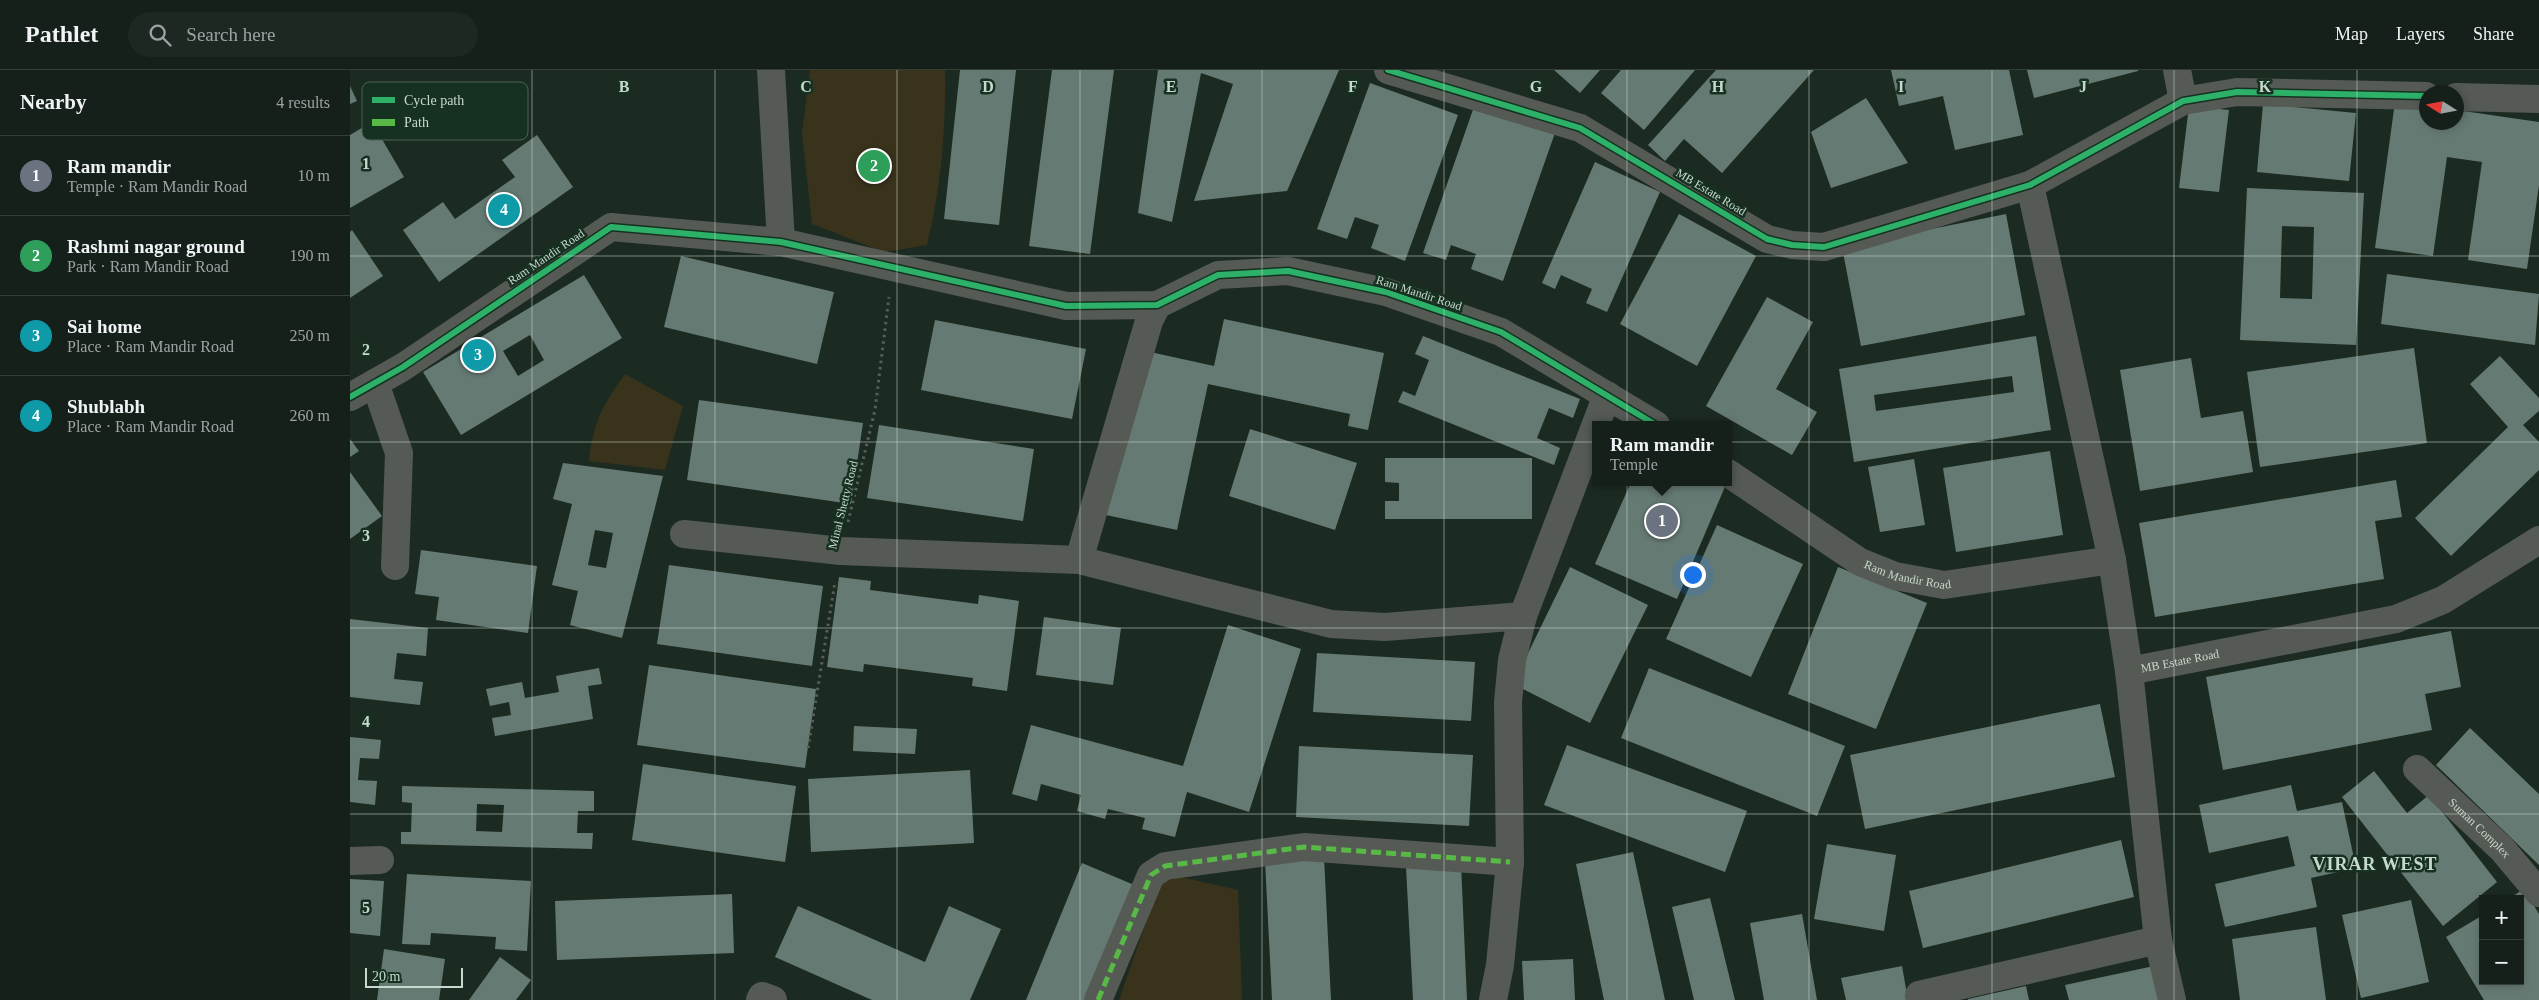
<!DOCTYPE html>
<html lang="en">
<head>
<meta charset="utf-8">
<style>
  body { margin:0; font-family:Georgia,serif; background:#1e2823; color:#f1f3f6 }
  .controls { position:absolute; right:15px; bottom:15px; display:grid; overflow:hidden; border-radius:0px; box-shadow:0 2px 8px #0003 }
  .controls button { width:45px; height:45px; display:grid; place-items:center; padding:0; border:0; border-bottom:1px solid #343e39; background:#15201a; color:#f1f3f6; font:25px sans-serif }
  .compass { position:absolute; left:2069px; top:15px; width:45px; height:45px; border-radius:50%; background:#15201a; box-shadow:0 2px 8px #0003; rotate:281deg }
  .scale { position:absolute; left:15px; bottom:12px; width:98px; box-sizing:border-box; padding-left:5px; border:2px solid #c8d8cd; border-top:0; font-size:14px; line-height:18px; white-space:nowrap; color:#c8d8cd; -webkit-text-stroke:4px #163121; paint-order:stroke }
  .you { position:absolute; left:1342px; top:504px; width:18px; height:18px; margin:-12px; border:4px solid #fff; border-radius:50%; background:#1a73e8; box-shadow:0 0 0 8px #1a73e833 }
  .badge { display:grid; place-items:center; width:32px; height:32px; border-radius:50%; background:#0b8043; color:#fff; font-size:16px; font-weight:700 }
  .pin { position:absolute; translate:-50% -50%; border:2px solid #fff; box-shadow:0 1px 5px #0006 }
  .popup { position:absolute; left:1242px; top:351px; width:140px; height:65px; box-sizing:border-box; display:grid; place-content:center; border-radius:0px; background:#15201a; filter:drop-shadow(0 1px 4px #0005); font-size:16px; white-space:nowrap; color:#9da3a2 }
  .popup b { font-size:19px; color:#f1f3f6 }
  .popup::after { content:''; position:absolute; left:50%; top:100%; margin-left:-10px; border:10px solid transparent; border-top-color:#15201a }
  .list { margin:0; padding:0; list-style:none }
  h2 { display:flex; justify-content:space-between; align-items:center; height:65px; margin:0; padding:0 20px; font-size:21px }
  h2 small { font-size:16px; font-weight:400; color:#9da3a2 }
  .list li { display:grid; grid-template-columns:32px 1fr auto; gap:15px; align-items:center; box-sizing:border-box; height:80px; padding:0 20px; border-top:1px solid #343e39 }
  .list b { display:block; font-size:19px; white-space:nowrap }
  .list p { margin:0; font-size:16px; white-space:nowrap; color:#9da3a2 }
  .list em { font-size:16px; font-style:normal; color:#9da3a2 }
  .icon { flex:none; width:28px; height:28px; fill:none; stroke:currentColor; stroke-width:2; stroke-linecap:round; stroke-linejoin:round }
  .map { position:relative; flex:none; width:2189px; height:930px; overflow:hidden }
  header { display:flex; align-items:center; gap:30px; box-sizing:border-box; height:70px; padding:0 25px; background:#15201a; border-bottom:1px solid #343e39 }
  header strong { font-size:24px }
  nav { display:flex; gap:28px; margin-inline-start:auto; font-size:18px }
  .search { width:350px; height:45px; background:#1e2823; display:flex; align-items:center; gap:12px; box-sizing:border-box; padding:0 18px; border-radius:28px; color:#9da3a2; font-size:19px }
  main { display:flex }
  aside { flex:1; background:#15201a }
  .map>svg:first-child { display:block }
  .green { fill:#39331c }
  .building { fill:#667a74; fill-rule:evenodd }
  .lines { fill:none; stroke-linecap:round; stroke-linejoin:round }
  .path { stroke:#585f59; stroke-width:3; stroke-dasharray:2.5 4; stroke-linecap:butt }
  .street { stroke:#565a55; stroke-width:28 }
  .quiet { stroke:#58b947; stroke-width:5; stroke-dasharray:10 5; stroke-linecap:butt }
  .cycleway-casing { stroke:#163121; stroke-width:9 }
  .cycleway { stroke:#2db169; stroke-width:6 }
  .grid { fill:none; stroke:#c8d8cd; stroke-width:1; stroke-opacity:0.55 }
  .labels { text-anchor:middle; dominant-baseline:central; stroke-width:5; stroke-linejoin:round; paint-order:stroke }
  .street-label { font-size:12px; fill:#c8d8cd; stroke:#163121 }
  .district-label { font-size:18px; font-weight:bold; letter-spacing:1px; fill:#c8d8cd; stroke:#163121 }
  .key { fill:#163121; stroke:#4b6355; stroke-width:1 }
  .key-label { font-size:14px; fill:#c8d8cd }
  .grid-label { font-size:16px; text-anchor:middle; font-weight:bold; fill:#c8d8cd; stroke:#163121; stroke-width:5; stroke-linejoin:round; paint-order:stroke }
</style>
</head>
<body>
<header>
<strong>Pathlet</strong>
<div class="search"><svg class="icon" aria-label="search" viewBox="0 0 24 24"><circle cx="10" cy="10" r="6"/><path d="M15 15l6 6"/></svg>Search here</div>
<nav><a>Map</a><a>Layers</a><a>Share</a></nav>
</header>
<main>
<aside>
<h2>Nearby<small>4 results</small></h2>
<ul class="list">
<li><span class="badge" style="background:#6b7280">1</span><div><b>Ram mandir</b><p>Temple · Ram Mandir Road</p></div><em>10 m</em></li>
<li><span class="badge" style="background:#2e9e5b">2</span><div><b>Rashmi nagar ground</b><p>Park · Ram Mandir Road</p></div><em>190 m</em></li>
<li><span class="badge" style="background:#0f9aa8">3</span><div><b>Sai home</b><p>Place · Ram Mandir Road</p></div><em>250 m</em></li>
<li><span class="badge" style="background:#0f9aa8">4</span><div><b>Shublabh</b><p>Place · Ram Mandir Road</p></div><em>260 m</em></li>
</ul>
</aside>
<div class="map">
<svg width="2189" height="930" viewBox="0 0 2189 930">
  <rect width="100%" height="100%" fill="#1c2b22"/>
  <path class="green" d="M460 0H595C596 60 591 117 577 175L534 182 462 154 452 63Z
    M275 304 333 336 315 400 239 391C243 352 253 335 275 304Z
    M813 803 888 820 892 930H769Z"/>
  <path class="building" d="M610 0H666L649 155 594 149Z
    M702 0H764L740 184 679 176Z
    M808 0H989L937 121 844 131 883 14 851 3 822 152 788 143Z
    M1204 0H1250L1230 23Z
    M1271 0H1345L1294 60 1251 23Z
    M1366 0H1464L1372 103 1334 69 1315 91 1298 75Z
    M1541 0H1659L1673 65 1605 80 1593 26 1549 36Z
    M1677 0H1788V1L1684 28Z
    M1020 13 1108 45 1055 191 1021 178 1029 155 1005 147 997 169 967 159Z
    M0 16 7 31 0 34Z
    M1516 28 1558 93 1481 118 1461 62Z
    M1126 31 1206 60 1153 211 1121 199 1126 184 1101 175 1096 190 1073 183Z
    M2045 32 2076 36V52H2106V40L2189 52V115L2177 199 2118 190 2132 92 2097 87 2083 186 2025 178Z
    M1913 34 2006 43 1999 111 1907 102Z
    M1839 36 1879 40 1869 122 1829 118Z
    M22 52 54 107 0 138V65Z
    M187 65 223 117 89 212 53 160 93 132 105 149 165 107 152 90Z
    M1245 92 1310 122 1257 242 1236 233 1242 219 1211 205 1205 219 1192 213Z
    M1897 118 2014 123 2006 275 1890 270ZM1932 156 1964 157 1962 229 1930 228Z
    M1329 144 1406 186 1347 296 1270 254Z
    M1656 144 1675 245 1511 276 1492 177Z
    M2 160 33 206 0 228V162Z
    M331 186 484 222 467 294 314 257Z
    M2037 204 2189 224 2185 275 2031 254Z
    M234 205 272 268 111 365 73 302ZM180 265 194 290 168 306 153 281Z
    M1417 227 1463 252 1426 319 1467 342 1442 385 1356 336Z
    M874 249 1034 283 1018 360 998 356 1000 344 858 314 827 460 756 445 791 280 864 296Z
    M585 250 736 279 722 349 571 320Z
    M1073 266 1230 329 1223 348 1199 338 1187 368 1210 378 1204 395 1048 332 1053 321 1065 326 1079 290 1065 284Z
    M1686 266 1701 360 1504 392 1489 299ZM1662 306 1664 322 1526 341 1524 325Z
    M2064 278 2077 373 1910 397 1897 302Z
    M2150 286 2189 328V341L2173 355 2189 372V400L2101 486 2065 448 2158 357 2120 314Z
    M1841 288 1851 348 1893 341 1903 402 1790 421 1770 300Z
    M349 330 513 353 501 434 337 410Z
    M529 355 684 379 673 451 517 428Z
    M900 359 1007 393 985 460 879 426Z
    M0 369 9 381 0 387Z
    M1700 381 1713 465 1606 482 1593 398Z
    M1035 388H1182V449H1035V431H1049V413L1035 412Z
    M1564 389 1575 455 1530 462 1518 397Z
    M213 393 313 406 272 568 220 555 228 521 202 515 222 434 203 429ZM245 460 263 463 256 498 238 495Z
    M0 402 32 446 0 469Z
    M2046 410 2052 447 2025 451 2034 509 1805 547 1789 453Z
    M1281 412H1377L1327 529 1245 494Z
    M1367 455 1453 494 1401 607 1316 569Z
    M71 480 187 496 178 563 86 550 89 527 65 524Z
    M319 495 473 516 462 596 307 574Z
    M1220 497 1298 535 1240 653 1163 614Z
    M1488 497 1577 533 1526 659 1438 624Z
    M489 507 521 511 520 520 628 534 629 525 669 531 657 621 622 616 623 608 514 594 513 602 477 597Z
    M694 547 771 558 763 615 686 605Z
    M0 549 78 558 76 586 47 583 44 609 73 612 70 635 0 627Z
    M878 555 951 579 899 742 837 722 825 767 792 759 795 748 758 739 755 749 727 741 731 725 691 714 687 731 662 724 681 655 833 696Z
    M2101 561 2111 617 2075 624 2082 660 1873 700 1856 607Z
    M967 583 1125 592 1121 651 963 642Z
    M299 595 466 619 455 698 287 675Z
    M249 598 252 614 238 616 243 649 145 666 142 648 161 645 159 632 140 636 136 619 172 612 175 628 209 622 206 606Z
    M1299 598 1495 676 1467 746 1271 668Z
    M1750 634 1765 707 1515 759 1500 685Z
    M504 656 567 659 565 684 503 681Z
    M2120 658 2189 724V795L2086 695Z
    M0 667 31 670 29 689 10 688 8 710 27 711 25 735 0 732Z
    M1217 675 1397 741 1375 802 1194 735Z
    M949 676 1123 685 1119 756 946 747Z
    M293 694 446 716 435 792 282 770Z
    M620 700 624 773 461 782 458 709Z
    M2024 701 2057 743 2079 725 2147 812 2093 856 1992 727Z
    M1941 715 1947 741 1992 732 2006 798 1961 808 1967 837 1875 857 1865 814 1945 796 1938 766 1859 783 1849 735Z
    M52 716 244 721V741H228L227 763H243L242 779 51 774V762H61L62 733 52 732ZM127 734 154 735 152 762 126 761Z
    M1771 770 1784 827 1573 878 1559 821Z
    M1477 774 1546 785 1534 861 1464 849Z
    M1283 782 1315 930H1254L1226 794Z
    M974 787 981 930H922L915 790Z
    M732 793 789 817 743 930H676Z
    M1111 794 1117 930H1063L1056 797Z
    M57 804 181 811 177 881 145 879 146 867 81 863 80 875 52 874Z
    M0 809 34 811 30 866 0 863Z
    M2174 819 2189 844V930H2134L2096 867 2133 845V911H2170V829H2158Z
    M382 824 384 883 207 890 205 831Z
    M1360 828 1385 930H1344L1322 837Z
    M2061 830 2079 912 2011 928 1992 845Z
    M448 836 575 892 599 836 651 859 620 930H522L425 887Z
    M1452 844 1467 930H1414L1400 853Z
    M1966 857 1976 930H1890L1882 869Z
    M34 879 95 889 89 930H27Z
    M150 887 181 910 166 930H119Z
    M1223 889 1225 930H1174L1172 891Z
    M1552 896 1558 930H1496L1491 908Z
    M1804 896 1811 930H1719L1715 915Z
    M1676 916 1679 930H1618V929Z"/>
  <g class="lines">
    <path class="path" d="M498 452 525 340 539 227
      M458 678 485 512"/>
    <g class="street">
      <path d="M421 0 431 172"/>
      <path d="M1038 0 1230 58 1417 169 1442 175 1474 177 1680 115 1833 31 1887 22 2076 26"/>
      <path d="M1827 0 1833 31"/>
      <path d="M2106 27 2189 29"/>
      <path d="M1680 115 1762 490 1779 601 1808 870 1822 930"/>
      <path d="M25 313 49 383 45 496"/>
      <path d="M0 327 53 297 261 157 431 172 716 236 807 235 868 205 938 201 1036 222 1151 262 1306 355"/>
      <path id="s1" d="M1378 403 1510 492 1545 506 1594 515 1762 490"/>
      <path d="M334 464 491 481 729 490 981 554 1035 557 1173 546"/>
      <path d="M729 490 799 251 807 235"/>
      <path id="s2" d="M1779 601 2046 549 2093 530 2189 470"/>
      <path id="s3" d="M2067 699 2152 779 2189 823"/>
      <path d="M0 791 30 790"/>
      <path d="M410 930 412 926 423 930"/>
      <path d="M748 930 801 805 815 796 954 777 1160 792"/>
      <path d="M1143 930 1150 895 1160 792 1158 632 1162 590 1173 546 1257 325"/>
      <path d="M1570 930 1569 925 1808 870"/>
    </g>
    <path class="quiet" d="M748 930 801 805 815 796 954 777 1160 792"/>
    <defs>
      <path id="cycleway" d="M1038 0 1230 58 1417 169 1442 175 1474 177 1680 115 1833 31 1887 22 2076 26
        M0 327 53 297 261 157 431 172 716 236 807 235 868 205 938 201 1036 222 1151 262 1306 355"/>
    </defs>
    <use href="#cycleway" class="cycleway-casing"/>
    <use href="#cycleway" class="cycleway"/>
  </g>
  <path class="grid" d="M182 0V930M365 0V930M547 0V930M730 0V930M912 0V930M1094 0V930M1277 0V930M1459 0V930M1642 0V930M1824 0V930M2007 0V930M0 186H2189M0 372H2189M0 558H2189M0 744H2189"/>
  <g class="labels">
    <g class="street-label">
      <text transform="translate(1361 122) rotate(31)">MB Estate Road</text>
      <text transform="translate(196 187) rotate(-34)">Ram Mandir Road</text>
      <text transform="translate(1069 223) rotate(18)">Ram Mandir Road</text>
      <text transform="translate(493 435) rotate(-76)">Minal Shetty Road</text>
      <text stroke="none"><textPath href="#s1" startOffset="209">Ram Mandir Road</textPath></text>
      <text stroke="none"><textPath href="#s2" startOffset="52">MB Estate Road</textPath></text>
      <text stroke="none"><textPath href="#s3" startOffset="86">Suman Complex</textPath></text>
    </g>
    <g class="district-label">
      <text x="2025" y="794">VIRAR WEST</text>
    </g>
  </g>
  <rect x="12" y="12" width="166" height="58" rx="8" class="key"/>
  <rect x="22" y="27" width="23" height="6" fill="#2db169"/>
  <rect x="22" y="49" width="23" height="7" fill="#58b947"/>
  <g class="key-label">
    <text x="54" y="35">Cycle path</text>
    <text x="54" y="57">Path</text>
  </g>
  <g class="grid-label">
    <text x="274" y="22">B</text>
    <text x="456" y="22">C</text>
    <text x="638" y="22">D</text>
    <text x="821" y="22">E</text>
    <text x="1003" y="22">F</text>
    <text x="1186" y="22">G</text>
    <text x="1368" y="22">H</text>
    <text x="1551" y="22">I</text>
    <text x="1733" y="22">J</text>
    <text x="1915" y="22">K</text>
    <text x="16" y="99">1</text>
    <text x="16" y="285">2</text>
    <text x="16" y="471">3</text>
    <text x="16" y="657">4</text>
    <text x="16" y="843">5</text>
  </g>
</svg>
<div class="controls">
<button>+</button>
<button>−</button>
</div>
<svg class="compass" viewBox="-18 -18 36 36"><path d="M0-13l5 13h-10z" fill="#e53935"/><path d="M0 13l5-13h-10z" fill="#9da3a2"/></svg>
<div class="scale">20 m</div>
<div class="you"></div>
<div class="pin badge" style="left:1312px;top:451px;background:#6b7280">1</div>
<div class="popup"><b>Ram mandir</b>Temple</div>
<div class="pin badge" style="left:524px;top:96px;background:#2e9e5b">2</div>
<div class="pin badge" style="left:128px;top:285px;background:#0f9aa8">3</div>
<div class="pin badge" style="left:154px;top:140px;background:#0f9aa8">4</div>
</div>
</main>
</body>
</html>
